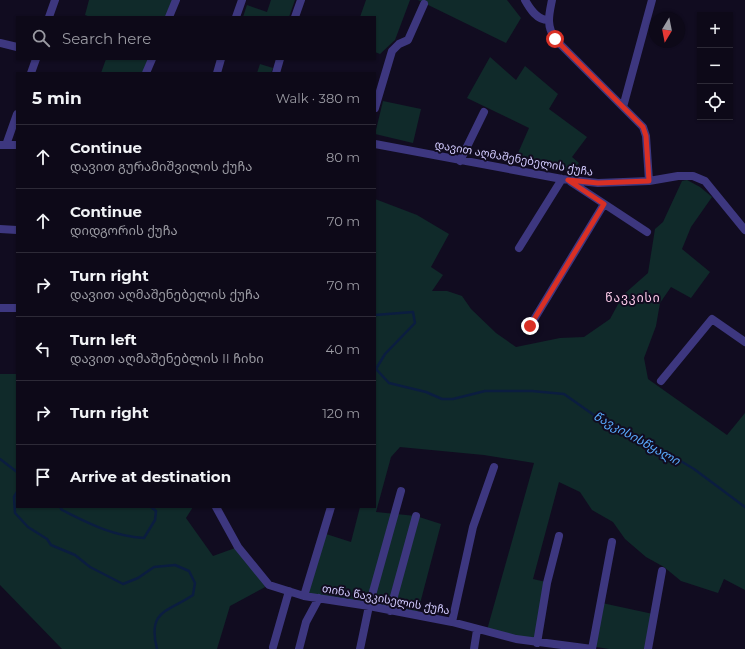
<!DOCTYPE html>
<html lang="en">
<head>
<meta charset="utf-8">
<style>
  body { margin:0; font-family:Montserrat,"Noto Sans Georgian",sans-serif; background:#1b1725; color:#f1f3f6 }
  .controls { position:absolute; right:12px; top:12px; display:grid; overflow:hidden; border-radius:0px; box-shadow:0 1px 3px #0004 }
  .controls button { width:36px; height:36px; display:grid; place-items:center; padding:0; border:0; border-bottom:1px solid #2d2a37; background:#0d0918; color:#f1f3f6; font:20px sans-serif }
  .compass { position:absolute; left:649px; top:12px; width:36px; height:36px; border-radius:50%; background:#0d0918; box-shadow:0 1px 3px #0004; rotate:190deg }
  .stop { position:absolute; width:12px; height:12px; margin:-9px; border:3px solid #d93025; border-radius:50%; background:#fff }
  .stop.end { background:#d93025; border-color:#fff; box-shadow:0 1px 4px #0008 }
  .list { margin:0; padding:0; list-style:none }
  h2 { display:flex; justify-content:space-between; align-items:center; height:52px; margin:0; padding:0 16px; font-size:17px }
  h2 small { font-size:13px; font-weight:400; color:#9a9aa2 }
  .list li { display:grid; grid-template-columns:26px 1fr auto; gap:12px; align-items:center; box-sizing:border-box; height:64px; padding:0 16px; border-top:1px solid #2d2a37 }
  .list b { display:block; font-size:15px; white-space:nowrap }
  .list p { margin:0; font-size:13px; white-space:nowrap; color:#9a9aa2 }
  .list em { font-size:13px; font-style:normal; color:#9a9aa2 }
  .icon { flex:none; width:22px; height:22px; fill:none; stroke:currentColor; stroke-width:2; stroke-linecap:round; stroke-linejoin:round }
  .map { position:relative; flex:none; width:745px; height:649px; overflow:hidden }
  .search { position:absolute; background:#0d0918; box-shadow:0 1px 3px #0004; left:16px; top:16px; width:360px; height:44px; display:flex; align-items:center; gap:10px; box-sizing:border-box; padding:0 14px; border-radius:0px; color:#9a9aa2; font-size:15px }
  .panel { position:absolute; background:#0d0918; box-shadow:0 1px 3px #0004; left:16px; top:72px; width:360px; height:436px; border-radius:0px }
  .map>svg:first-child { display:block }
  .green { fill:#102a2a }
  .lines { fill:none; stroke-linecap:round; stroke-linejoin:round }
  .stream { stroke:#0b1d40; stroke-width:2.5 }
  .minor { stroke:#3d377f; stroke-width:8 }
  .route { stroke:#d93025; stroke-width:5 }
  .labels { text-anchor:middle; dominant-baseline:central; stroke-width:4; stroke-linejoin:round; paint-order:stroke }
  .street-label { font-size:11px; fill:#d3cbff; stroke:#110c20 }
  .neighbourhood-label { font-size:12px; letter-spacing:1px; fill:#ffcdeb; stroke:#110c20 }
  .water-label { font-size:12px; font-style:italic; fill:#59acff; stroke:#110c20 }
</style>
</head>
<body>
<div class="map">
<svg width="745" height="649" viewBox="0 0 745 649">
  <rect width="100%" height="100%" fill="#110c20"/>
  <path class="green" d="M89 0H174L167 17H90L85 15Z
    M271 0H295L289 17H243L247 5 267 12Z
    M366 0H410L395 40 380 54 375 52V17H360Z
    M418 0H507L521 18 506 43Z
    M490 57 516 80 525 66 558 94 549 109 587 137 572 157 579 163 571 171 515 160 529 128 467 98Z
    M106 59H150L145 73H101Z
    M260 64 273 68 271 73H257Z
    M383 101 421 109 413 143 375 134Z
    M687 180 700 187 712 197 691 227 682 249 710 272 691 298 671 287 660 303 656 326 644 358 648 379 727 435 745 413V590L724 579 718 593 681 581 664 567 646 557 625 539 613 522 592 510 580 492 559 482 533 579 546 582 536 640 487 630 534 463 484 455 400 447 391 457 376 512 416 516 441 524 417 615 304 596 323 533 351 542 360 507H375L376 438 375 199 417 215 449 234 431 267 443 275 432 291H447L462 296 471 309 496 333 516 347 560 338 584 337 610 319 623 295 648 273 655 229 663 222 682 181Z
    M0 374H17V507H193L186 518 213 556 238 547 269 585 230 606 217 649H62L0 585Z
    M602 603 653 614 647 649H609L596 647Z"/>
  <g class="lines">
    <path class="stream" d="M375 315 413 312 415 323 385 354 376 369 389 383 426 392 442 399H453L485 391H532L564 394 608 425 654 445 694 469 745 507
      M0 459 17 472
      M17 492 14 497 15 513 28 527 47 539 51 545 75 555 90 567 123 584 138 578 154 567 175 565 189 571 195 583 193 595C168 612 147 610 157 649
      M60 507 62 510C90 524 112 536 144 538L155 520 156 511 151 507"/>
    <path class="minor" d="M525 0C530 9 537 20 548 20
      M552 0C549 15 546 25 555 39L623 107
      M49 17 55 0
      M169 17 176 0
      M236 17 242 0
      M295 17 301 0
      M0 43 17 47
      M31 73 36 59
      M146 73 152 59
      M217 73 221 59
      M276 73 280 59
      M375 108 392 51 399 44 408 40 424 4
      M375 144 562 179 598 183 649 181 678 176H693L705 181 745 230
      M0 145H17
      M6 145 17 114
      M460 161 484 112
      M649 181 646 136 643 127 623 107 652 0
      M571 182 647 232
      M0 229 17 230
      M519 248 562 179
      M0 308H17
      M530 326 604 204
      M661 381 712 319 745 342
      M216 507 238 547 269 585 304 596 369 606 452 622 516 639 592 649
      M304 596 331 507
      M390 611 416 516
      M452 622 473 527 494 467
      M537 643 547 583 559 536
      M273 647 289 591
      M299 649 306 622 319 598
      M360 649 369 606 401 491
      M474 649 477 630
      M592 649 612 542
      M648 649 662 571"/>
  </g>
  <g class="lines">
    <path class="route" d="M530 326 604 204 568 180 598 183 649 181 646 136 643 127 555 39"/>
  </g>
  <g class="labels">
    <g class="street-label">
      <text transform="translate(514 158) rotate(10)">დავით აღმაშენებელის ქუჩა</text>
      <text transform="translate(386 599) rotate(10)">თინა წავკისელის ქუჩა</text>
    </g>
    <g class="neighbourhood-label">
      <text x="633" y="297">წავკისი</text>
    </g>
    <g class="water-label">
      <text transform="translate(637 438) rotate(29)">წავკისისწყალი</text>
    </g>
  </g>
</svg>
<div class="controls">
<button>+</button>
<button>−</button>
<button><svg class="icon" aria-label="locate" viewBox="0 0 24 24"><circle cx="12" cy="12" r="6"/><path d="M12 2v4M12 18v4M2 12h4M18 12h4"/></svg></button>
</div>
<svg class="compass" viewBox="-18 -18 36 36"><path d="M0-13l5 13h-10z" fill="#e53935"/><path d="M0 13l5-13h-10z" fill="#9a9aa2"/></svg>
<div class="stop" style="left:555px;top:39px"></div>
<div class="stop end" style="left:530px;top:326px"></div>
<div class="search"><svg class="icon" aria-label="search" viewBox="0 0 24 24"><circle cx="10" cy="10" r="6"/><path d="M15 15l6 6"/></svg>Search here</div>
<section class="panel">
<h2>5 min<small>Walk · 380 m</small></h2>
<ul class="list">
<li><svg class="icon" aria-label="ahead" viewBox="0 0 24 24"><path d="M12 20V5M6 11l6-6 6 6"/></svg><div><b>Continue</b><p>დავით გურამიშვილის ქუჩა</p></div><em>80 m</em></li>
<li><svg class="icon" aria-label="ahead" viewBox="0 0 24 24"><path d="M12 20V5M6 11l6-6 6 6"/></svg><div><b>Continue</b><p>დიდგორის ქუჩა</p></div><em>70 m</em></li>
<li><svg class="icon" aria-label="right" viewBox="0 0 24 24"><path d="M7 20v-9h11M14 6l5 5-5 5"/></svg><div><b>Turn right</b><p>დავით აღმაშენებელის ქუჩა</p></div><em>70 m</em></li>
<li><svg class="icon" aria-label="left" viewBox="0 0 24 24"><path d="M17 20v-9H6M10 6l-5 5 5 5"/></svg><div><b>Turn left</b><p>დავით აღმაშენებლის II ჩიხი</p></div><em>40 m</em></li>
<li><svg class="icon" aria-label="right" viewBox="0 0 24 24"><path d="M7 20v-9h11M14 6l5 5-5 5"/></svg><div><b>Turn right</b></div><em>120 m</em></li>
<li><svg class="icon" aria-label="arrive" viewBox="0 0 24 24"><path d="M6 21V4h12l-3 4 3 4H6"/></svg><div><b>Arrive at destination</b></div></li>
</ul>
</section>
</div>
</body>
</html>
